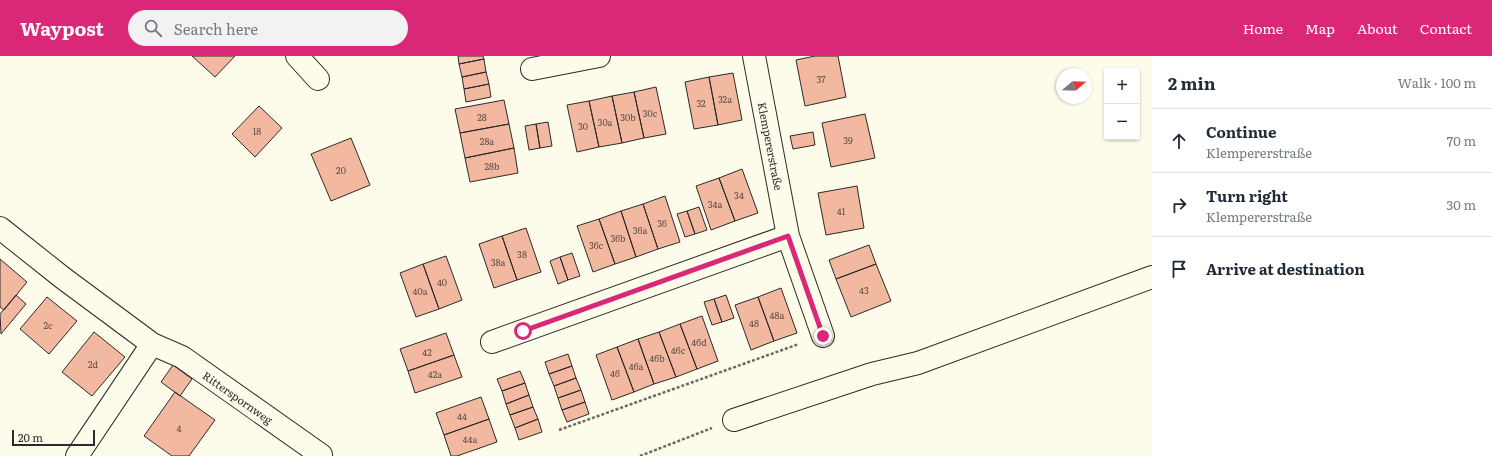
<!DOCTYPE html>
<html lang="en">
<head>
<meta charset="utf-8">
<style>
  body { margin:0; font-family:Literata,serif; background:#f2f2f3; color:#1f2937 }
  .controls { position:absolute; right:12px; top:12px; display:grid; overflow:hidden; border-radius:4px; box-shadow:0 1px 3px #0004 }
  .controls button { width:36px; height:36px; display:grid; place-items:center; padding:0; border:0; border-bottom:1px solid #e0e1e3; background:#fff; color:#1f2937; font:20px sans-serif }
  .compass { position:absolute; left:1056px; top:12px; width:36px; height:36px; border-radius:50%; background:#fff; box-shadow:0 1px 3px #0004; rotate:71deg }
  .scale { position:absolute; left:12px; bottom:10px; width:83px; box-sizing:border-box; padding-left:4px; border:2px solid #2b2b2b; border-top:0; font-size:11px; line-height:14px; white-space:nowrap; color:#2b2b2b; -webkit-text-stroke:3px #fdfbea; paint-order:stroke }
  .stop { position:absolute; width:12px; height:12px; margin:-9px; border:3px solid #db2777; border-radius:50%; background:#fff }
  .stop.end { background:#db2777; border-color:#fff; box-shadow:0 1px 4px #0008 }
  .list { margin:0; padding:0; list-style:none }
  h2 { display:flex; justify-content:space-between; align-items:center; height:52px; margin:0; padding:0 16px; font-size:17px }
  h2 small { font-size:13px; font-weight:400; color:#747a83 }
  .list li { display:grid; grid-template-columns:26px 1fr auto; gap:12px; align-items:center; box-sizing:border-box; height:64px; padding:0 16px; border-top:1px solid #e0e1e3 }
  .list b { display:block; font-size:15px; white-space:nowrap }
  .list p { margin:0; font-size:13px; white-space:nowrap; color:#747a83 }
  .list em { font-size:13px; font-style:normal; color:#747a83 }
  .icon { flex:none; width:22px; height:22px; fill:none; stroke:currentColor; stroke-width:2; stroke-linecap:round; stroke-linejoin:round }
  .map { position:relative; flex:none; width:1152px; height:400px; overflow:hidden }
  header { display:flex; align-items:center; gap:24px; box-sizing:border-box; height:56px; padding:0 20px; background:#db2777; color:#fff }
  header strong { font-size:19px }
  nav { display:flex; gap:22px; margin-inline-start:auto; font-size:14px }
  .search { width:280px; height:36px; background:#f2f2f3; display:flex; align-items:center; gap:10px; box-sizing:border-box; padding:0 14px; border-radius:22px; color:#747a83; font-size:15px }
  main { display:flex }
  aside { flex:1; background:#fff }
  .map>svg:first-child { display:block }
  .building { fill:#f2b8a0; stroke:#2b2b2b }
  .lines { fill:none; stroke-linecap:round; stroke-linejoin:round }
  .street-casing { stroke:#2b2b2b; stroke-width:24 }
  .path { stroke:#6a6964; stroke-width:2.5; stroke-dasharray:3 2; stroke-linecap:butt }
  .street { stroke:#fdfbea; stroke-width:22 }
  .route { stroke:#db2777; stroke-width:5 }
  .labels { text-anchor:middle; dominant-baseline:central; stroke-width:3; stroke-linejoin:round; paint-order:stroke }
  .number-label { font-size:9px; fill:#5d4e48 }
  .street-label { font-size:11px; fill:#2b2b2b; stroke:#fdfbea }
</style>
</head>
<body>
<header>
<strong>Waypost</strong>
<div class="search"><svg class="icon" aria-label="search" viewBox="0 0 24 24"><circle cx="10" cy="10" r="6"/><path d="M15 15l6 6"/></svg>Search here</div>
<nav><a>Home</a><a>Map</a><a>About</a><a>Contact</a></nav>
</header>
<main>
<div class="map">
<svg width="1152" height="400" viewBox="0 0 1152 400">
  <rect width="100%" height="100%" fill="#fdfbea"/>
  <path class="building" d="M192 0H235L215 21Z
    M458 0H483L484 3 459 8Z
    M815 0H838L846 41 805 50 796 4Z
    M484 3 486 16 462 21 459 8Z
    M486 16 489 28 464 33 462 21Z
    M733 17 742 64 718 69 709 21Z
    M709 21 718 69 694 73 685 26Z
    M489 28 491 41 466 46 464 33Z
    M656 31 666 78 644 82 634 36Z
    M634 36 644 82 622 87 612 40Z
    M612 40 622 87 599 91 589 45Z
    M504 44 509 68 460 77 455 53Z
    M589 45 599 91 577 96 567 49Z
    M259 50 282 72 255 101 232 78Z
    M865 58 875 102 831 111 822 67Z
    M548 66 552 90 540 92 536 68Z
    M509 68 514 92 465 102 460 77Z
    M536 68 540 92 529 94 525 70Z
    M813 76 815 89 793 93 790 80Z
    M351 82 370 129 331 145 311 98Z
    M514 92 518 117 470 126 465 102Z
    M742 113 758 157 735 165 719 122Z
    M719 122 735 165 711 174 696 130Z
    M857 130 864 172 826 179 818 137Z
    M665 140 680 186 658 193 643 148Z
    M643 148 658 193 636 201 621 155Z
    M699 151 707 174 695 178 687 155Z
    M621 155 636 201 615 208 599 163Z
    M687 155 695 178 685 181 677 158Z
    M599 163 615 208 593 216 577 170Z
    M526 172 541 216 517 224 502 180Z
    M502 180 517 224 494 232 479 188Z
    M869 189 876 208 836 223 829 204Z
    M572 197 580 220 568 224 560 201Z
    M446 200 462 244 439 253 423 208Z
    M560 201 568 224 558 228 550 205Z
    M0 203 27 226 4 254 0 251Z
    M423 208 439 253 416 261 400 217Z
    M876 208 891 245 851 261 836 223Z
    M781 232 797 277 774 285 758 241Z
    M16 239 26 248 1 278 0 258Z
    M726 239 734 262 722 266 714 243Z
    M47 241 77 265 49 298 20 273Z
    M758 241 774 285 751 294 735 249Z
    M714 243 722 266 712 269 704 246Z
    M702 260 718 305 697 313 680 268Z
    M680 268 697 313 676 321 659 276Z
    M94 276 125 301 92 340 62 316Z
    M659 276 676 321 654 328 638 283Z
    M446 277 454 299 408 315 400 293Z
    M638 283 654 328 634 336 617 291Z
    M617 291 634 336 612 344 596 299Z
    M568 298 572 310 549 318 545 306Z
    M454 299 462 321 415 337 408 315Z
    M173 309 192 323 180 340 161 326Z
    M572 310 576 322 554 330 549 318Z
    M520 315 525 327 502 335 497 323Z
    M576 322 581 334 558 342 554 330Z
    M525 327 529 339 506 348 502 335Z
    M581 334 585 346 562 354 558 342Z
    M175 336 215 364 189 400H172L144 380Z
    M529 339 533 351 510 359 506 348Z
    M481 341 489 363 444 379 436 357Z
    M585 346 589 358 567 366 562 354Z
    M533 351 538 363 515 372 510 359Z
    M489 363 497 386 457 400H451L444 379Z
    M538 363 542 376 519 384 515 372Z"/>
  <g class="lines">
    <defs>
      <path id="street" d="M297 0 318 23
        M754 0 788 180 823 280
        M532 13 599 0
        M0 172 63 222 152 288 182 301 321 399
        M492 286 788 180
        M734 364 872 318 918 307 1152 221
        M77 400 152 288"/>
    </defs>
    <use href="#street" class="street-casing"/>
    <path class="path" d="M559 374 799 288
      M640 400 712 372"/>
    <use href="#street" class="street"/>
  </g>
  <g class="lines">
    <path class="route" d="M523 275 788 180 823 280"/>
  </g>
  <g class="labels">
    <g class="number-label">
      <text x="821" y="23">37</text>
      <text x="725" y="43">32a</text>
      <text x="701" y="47">32</text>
      <text x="650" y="57">30c</text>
      <text x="482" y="61">28</text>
      <text x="628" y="61">30b</text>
      <text x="605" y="66">30a</text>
      <text x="583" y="70">30</text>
      <text x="257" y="75">18</text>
      <text x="848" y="84">39</text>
      <text x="487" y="85">28a</text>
      <text x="492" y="110">28b</text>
      <text x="341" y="114">20</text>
      <text x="739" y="139">34</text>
      <text x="715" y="148">34a</text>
      <text x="841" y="155">41</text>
      <text x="662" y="167">36</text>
      <text x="640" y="174">36a</text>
      <text x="618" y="182">36b</text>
      <text x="596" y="189">36c</text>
      <text x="522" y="198">38</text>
      <text x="498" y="206">38a</text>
      <text x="442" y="226">40</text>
      <text x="864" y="234">43</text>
      <text x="420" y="235">40a</text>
      <text x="777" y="259">48a</text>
      <text x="754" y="267">48</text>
      <text x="48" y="269">2c</text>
      <text x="699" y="286">46d</text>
      <text x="678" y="294">46c</text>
      <text x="427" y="296">42</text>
      <text x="657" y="302">46b</text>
      <text x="93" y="308">2d</text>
      <text x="636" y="310">46a</text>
      <text x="615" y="317">46</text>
      <text x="435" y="318">42a</text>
      <text x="462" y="360">44</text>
      <text x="179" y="372">4</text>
      <text x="470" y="383">44a</text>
    </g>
    <g class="street-label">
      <text transform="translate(771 90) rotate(79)">Klempererstraße</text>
      <text transform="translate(238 341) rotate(35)">Ritterspornweg</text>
    </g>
  </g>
</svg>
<div class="controls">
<button>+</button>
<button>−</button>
</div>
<svg class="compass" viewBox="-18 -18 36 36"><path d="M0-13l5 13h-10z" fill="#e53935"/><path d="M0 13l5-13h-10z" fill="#747a83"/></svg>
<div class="scale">20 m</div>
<div class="stop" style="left:523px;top:275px"></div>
<div class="stop end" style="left:823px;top:280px"></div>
</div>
<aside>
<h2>2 min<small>Walk · 100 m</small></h2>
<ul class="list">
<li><svg class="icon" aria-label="ahead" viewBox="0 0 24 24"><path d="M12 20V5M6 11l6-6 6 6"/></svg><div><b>Continue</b><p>Klempererstraße</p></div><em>70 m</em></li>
<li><svg class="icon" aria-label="right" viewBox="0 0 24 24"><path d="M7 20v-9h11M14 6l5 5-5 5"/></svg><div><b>Turn right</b><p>Klempererstraße</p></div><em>30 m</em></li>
<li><svg class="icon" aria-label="arrive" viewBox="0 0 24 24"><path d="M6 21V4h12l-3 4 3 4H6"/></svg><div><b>Arrive at destination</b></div></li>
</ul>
</aside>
</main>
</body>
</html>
